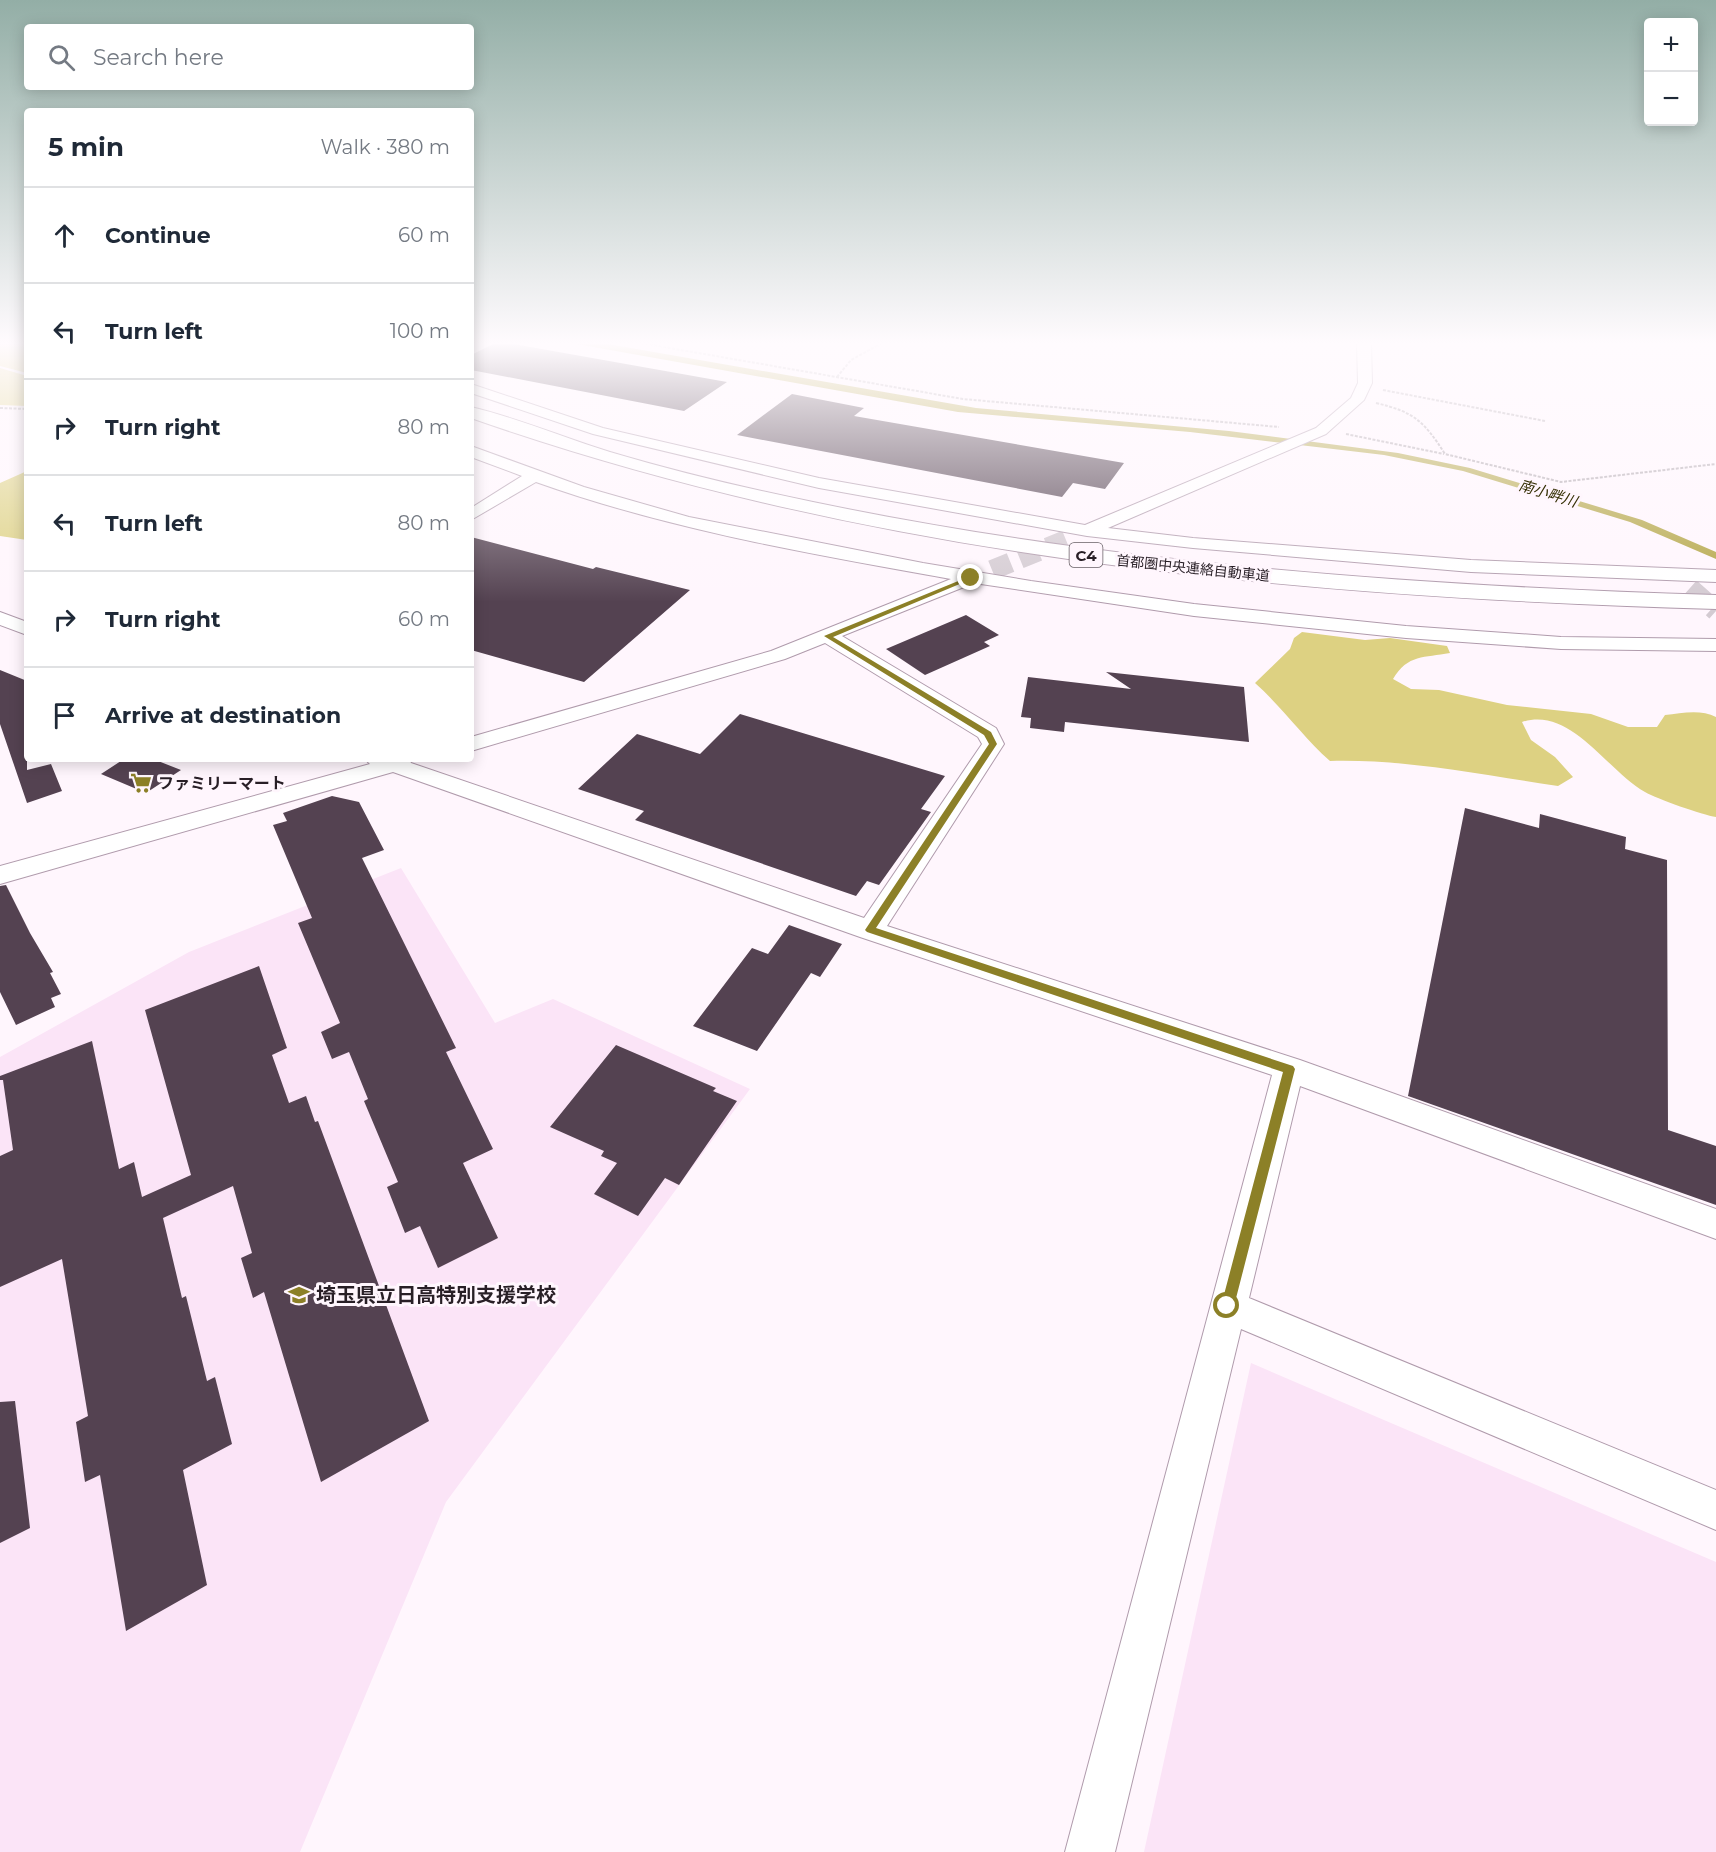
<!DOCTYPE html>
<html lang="en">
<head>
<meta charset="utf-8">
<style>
  body { margin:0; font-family:Montserrat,"Noto Sans JP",sans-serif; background:#f6f6f7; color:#1f2937 }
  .controls { position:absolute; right:18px; top:18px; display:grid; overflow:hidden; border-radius:6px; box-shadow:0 3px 15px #0003 }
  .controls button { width:54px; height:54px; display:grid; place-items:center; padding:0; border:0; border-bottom:2px solid #e0e1e3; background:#fff; color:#1f2937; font:30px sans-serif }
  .stop { position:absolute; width:18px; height:18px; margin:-14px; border:4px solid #8c8027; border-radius:50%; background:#fff }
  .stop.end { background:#8c8027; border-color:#fff; box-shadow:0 2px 6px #0008 }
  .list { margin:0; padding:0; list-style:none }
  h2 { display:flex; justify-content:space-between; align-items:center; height:78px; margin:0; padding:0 24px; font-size:26px }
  h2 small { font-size:20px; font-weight:400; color:#747a83 }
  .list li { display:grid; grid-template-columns:39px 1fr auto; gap:18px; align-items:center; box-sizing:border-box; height:96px; padding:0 24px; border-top:2px solid #e0e1e3 }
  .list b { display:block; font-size:22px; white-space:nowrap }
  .list em { font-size:20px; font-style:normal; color:#747a83 }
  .icon { flex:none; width:33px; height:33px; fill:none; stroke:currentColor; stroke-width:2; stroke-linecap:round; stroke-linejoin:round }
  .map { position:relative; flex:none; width:1716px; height:1852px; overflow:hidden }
  .search { position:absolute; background:#fff; box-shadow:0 3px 15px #0003; left:24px; top:24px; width:450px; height:66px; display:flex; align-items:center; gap:15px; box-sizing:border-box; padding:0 21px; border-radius:6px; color:#747a83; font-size:22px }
  .panel { position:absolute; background:#fff; box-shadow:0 3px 15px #0003; left:24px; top:108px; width:450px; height:654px; border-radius:6px }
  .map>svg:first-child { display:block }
  .built { fill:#fbe4f7 }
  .green { fill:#ddd182 }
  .water { fill:#b3a544 }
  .building { fill:#544251 }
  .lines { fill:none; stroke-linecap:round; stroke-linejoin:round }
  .minor-tunnel { stroke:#d4cbd2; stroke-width:20; stroke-dasharray:20 10; stroke-linecap:butt }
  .minor-casing { stroke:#b09bac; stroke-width:2 }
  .highway-casing { stroke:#b09bac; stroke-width:2 }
  .path { stroke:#b3aab1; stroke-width:2; stroke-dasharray:3 1.5; stroke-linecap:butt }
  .minor { fill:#fff; fill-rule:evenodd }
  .highway { fill:#fff; fill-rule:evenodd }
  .route { fill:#8c8027 }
  .labels { text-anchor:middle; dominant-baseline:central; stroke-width:6; stroke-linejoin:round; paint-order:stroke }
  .far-street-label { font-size:14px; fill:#281f26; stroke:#fff6fd }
  .far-water-label { font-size:15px; font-style:italic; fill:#363005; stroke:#fff6fd }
  .shield { fill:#fff6fd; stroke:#686066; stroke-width:1.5 }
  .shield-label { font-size:15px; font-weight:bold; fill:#281f26 }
  .poi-label { font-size:16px; font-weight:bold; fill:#281f26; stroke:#fff6fd; text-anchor:start }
  .near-poi-label { font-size:20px; font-weight:bold; fill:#281f26; stroke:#fff6fd; text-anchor:start }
</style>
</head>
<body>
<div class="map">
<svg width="1716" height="1852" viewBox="0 0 1716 1852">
  <rect width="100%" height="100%" fill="#fff6fd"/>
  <path class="built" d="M401 868 495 1023 553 999 750 1089 446 1502 300 1852H0V1057L189 952Z
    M1251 1363 1716 1562V1852H1144Z"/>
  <path class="green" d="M0 343H27V373L0 366Z
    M0 368 27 376V406L0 405Z
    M27 471V540L0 536V483Z
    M1302 632 1365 640 1390 638 1447 646 1450 653C1424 658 1408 654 1393 679L1411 689 1439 690 1507 705 1591 714 1628 727H1657L1665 715C1682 713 1701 709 1716 717V817C1703 815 1657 799 1645 792 1606 770 1571 706 1522 722L1531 740 1555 757 1573 777 1558 786C1483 775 1407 759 1330 761 1303 737 1282 707 1255 683L1290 649 1294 638Z"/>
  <path class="water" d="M571 343H602L976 408 1229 431 1398 453 1470 468 1642 520 1716 552V559L1630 522 1463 471 1384 455 1190 432 958 412Z"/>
  <path class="building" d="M495 343H508L727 382 684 411 471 370V355Z
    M792 394 864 408 854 416 1124 463 1105 489 1073 483 1062 497 737 435Z
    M471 537 593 569 596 567 690 590 584 682 471 650Z
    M966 615 999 635 984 642 990 646 925 675 886 649Z
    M0 670 27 681V770L51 764 62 791 27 803 0 724Z
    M1106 672 1244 687 1249 742 1065 722 1064 732 1030 728 1031 718 1021 717 1028 677 1131 689Z
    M740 714 945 776 921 809 931 812 879 885 867 881 856 896 635 820 644 811 578 789 637 734 700 754Z
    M124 759H153L181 770 146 793 101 774Z
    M332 796 359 802 384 850 362 858 456 1048 446 1052 493 1149 463 1163 498 1238 438 1268 420 1226 405 1233 387 1187 398 1182 364 1101 368 1099 349 1052 332 1059 321 1032 340 1023 298 923 312 918 273 825 287 821 283 813Z
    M1465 808 1539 828 1540 814 1626 837 1625 849 1667 860 1668 1130 1716 1146V1205L1408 1096Z
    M6 885 30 933 53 972 50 973 61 994 51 998 55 1007 16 1025 0 992V886Z
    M789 925 842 944 820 977 811 973 757 1051 693 1026 752 948 768 954Z
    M259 966 287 1048 272 1055 289 1103 306 1096 315 1122 318 1121 429 1421 321 1482 264 1292 253 1298 241 1258 252 1253 233 1186 163 1218 182 1298 186 1296 207 1381 215 1377 232 1444 183 1470 207 1585 126 1631 100 1475 85 1482 76 1422 88 1416 62 1259 0 1287V1156L13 1150 3 1080H0V1076L92 1041 119 1169 134 1162 142 1197 191 1175 145 1010Z
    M616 1045 716 1088 713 1091 737 1101 679 1185 665 1178 638 1216 594 1194 617 1163 601 1156 604 1151 550 1127Z
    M15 1401 30 1528 0 1543V1402Z"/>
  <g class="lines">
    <path class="minor-tunnel" d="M992 570 1066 540
      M1690 588 1716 611"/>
    <defs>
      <path id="minor" d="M1357 343H1371L1372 383 1364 400 1326 434 1108 528 1193 538 1471 560 1716 570V582L1471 572 1193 548 1087 536 819 488 593 434 471 393V384L603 428 819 478 1085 525 1316 428 1351 398 1358 383Z
        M471 446 584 487 689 517 923 563 1031 581 1194 604 1406 626 1561 637 1716 639V651L1561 649 1406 638 1194 616 974 583 842 636 996 728 1004 744 887 926 1300 1060 1716 1209V1239L1300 1086 1249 1298 1716 1490V1530L1241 1329 1115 1852H1065L1272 1075 860 937 393 772 0 884V866L370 764 365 759H409L411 763 864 918 982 744 978 737 825 643 785 659 471 751V737L771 651 951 579C812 554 670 530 536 482L471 520V508L522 476 471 457Z
        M0 612 27 622V635L0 625Z"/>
      <path id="highway" d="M471 407C518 418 564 438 610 452 677 472 745 488 813 502 1110 564 1414 586 1716 595V609C1296 597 870 558 471 418Z"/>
    </defs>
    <use href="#minor" class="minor-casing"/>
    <use href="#highway" class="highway-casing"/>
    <path class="path" d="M641 343 963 399 1279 427
      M837 377 851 360 882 343
      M1383 390 1545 421
      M1376 403C1414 412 1424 421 1445 454L1561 482 1716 464
      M0 408 27 409
      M1346 434 1444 454"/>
    <use href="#minor" class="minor"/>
    <use href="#highway" class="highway"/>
  </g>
  <linearGradient id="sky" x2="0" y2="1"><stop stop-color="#93aea6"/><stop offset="0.57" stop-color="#fffbfe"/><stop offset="1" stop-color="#fffbfe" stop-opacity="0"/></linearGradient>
  <rect width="1716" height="602" fill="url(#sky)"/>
  <path class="route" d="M968 577 974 578 833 637 991 732 997 744 876 928 1293 1066 1295 1069 1234 1306 1232 1311 1227 1313 1223 1311 1221 1306 1283 1072 867 932 865 930 989 744 984 735 824 636Z"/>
  <defs>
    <symbol id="supermarket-bare" viewBox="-9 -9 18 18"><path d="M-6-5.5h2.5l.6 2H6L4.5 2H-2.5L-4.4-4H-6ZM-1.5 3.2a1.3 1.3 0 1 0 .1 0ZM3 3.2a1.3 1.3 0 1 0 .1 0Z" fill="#8c8027" stroke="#fff6fd" stroke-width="2.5" paint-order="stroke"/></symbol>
    <symbol id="school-bare" viewBox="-9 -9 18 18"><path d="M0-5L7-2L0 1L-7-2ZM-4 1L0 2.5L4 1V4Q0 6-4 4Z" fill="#8c8027" stroke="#fff6fd" stroke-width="2.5" paint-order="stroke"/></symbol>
  </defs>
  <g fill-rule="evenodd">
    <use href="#supermarket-bare" x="126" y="768" width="30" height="30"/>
    <use href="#school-bare" x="284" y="1280" width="30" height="30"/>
  </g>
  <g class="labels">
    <g class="far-street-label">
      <text transform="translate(1193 568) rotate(6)">首都圏中央連絡自動車道</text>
    </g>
    <g class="far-water-label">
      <text transform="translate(1548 493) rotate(17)">南小畔川</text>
    </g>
    <rect class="shield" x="1069.5" y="543" width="33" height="24" rx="4.5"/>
    <g class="shield-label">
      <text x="1086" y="555">C4</text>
    </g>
    <g class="poi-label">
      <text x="158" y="783">ファミリーマート</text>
    </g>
    <g class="near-poi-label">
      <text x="316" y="1295">埼玉県立日高特別支援学校</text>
    </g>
  </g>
</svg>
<div class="controls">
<button>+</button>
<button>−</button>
</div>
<div class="stop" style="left:1227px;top:1306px"></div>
<div class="stop end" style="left:971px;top:578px"></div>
<div class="search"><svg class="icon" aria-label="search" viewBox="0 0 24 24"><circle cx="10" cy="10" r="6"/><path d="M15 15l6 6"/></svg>Search here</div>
<section class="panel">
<h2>5 min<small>Walk · 380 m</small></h2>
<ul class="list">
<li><svg class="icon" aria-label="ahead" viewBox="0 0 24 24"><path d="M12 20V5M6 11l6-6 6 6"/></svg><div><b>Continue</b></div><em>60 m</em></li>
<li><svg class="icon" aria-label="left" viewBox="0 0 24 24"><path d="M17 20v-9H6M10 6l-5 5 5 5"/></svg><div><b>Turn left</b></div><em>100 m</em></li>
<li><svg class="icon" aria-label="right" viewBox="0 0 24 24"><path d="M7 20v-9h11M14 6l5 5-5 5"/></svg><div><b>Turn right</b></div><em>80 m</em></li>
<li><svg class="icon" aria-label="left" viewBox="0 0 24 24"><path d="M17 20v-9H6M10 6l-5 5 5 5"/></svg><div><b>Turn left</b></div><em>80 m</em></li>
<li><svg class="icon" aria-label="right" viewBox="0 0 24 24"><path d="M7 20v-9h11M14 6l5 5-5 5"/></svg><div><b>Turn right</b></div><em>60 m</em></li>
<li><svg class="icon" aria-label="arrive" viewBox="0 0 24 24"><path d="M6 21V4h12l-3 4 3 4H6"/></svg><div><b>Arrive at destination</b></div></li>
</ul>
</section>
</div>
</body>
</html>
